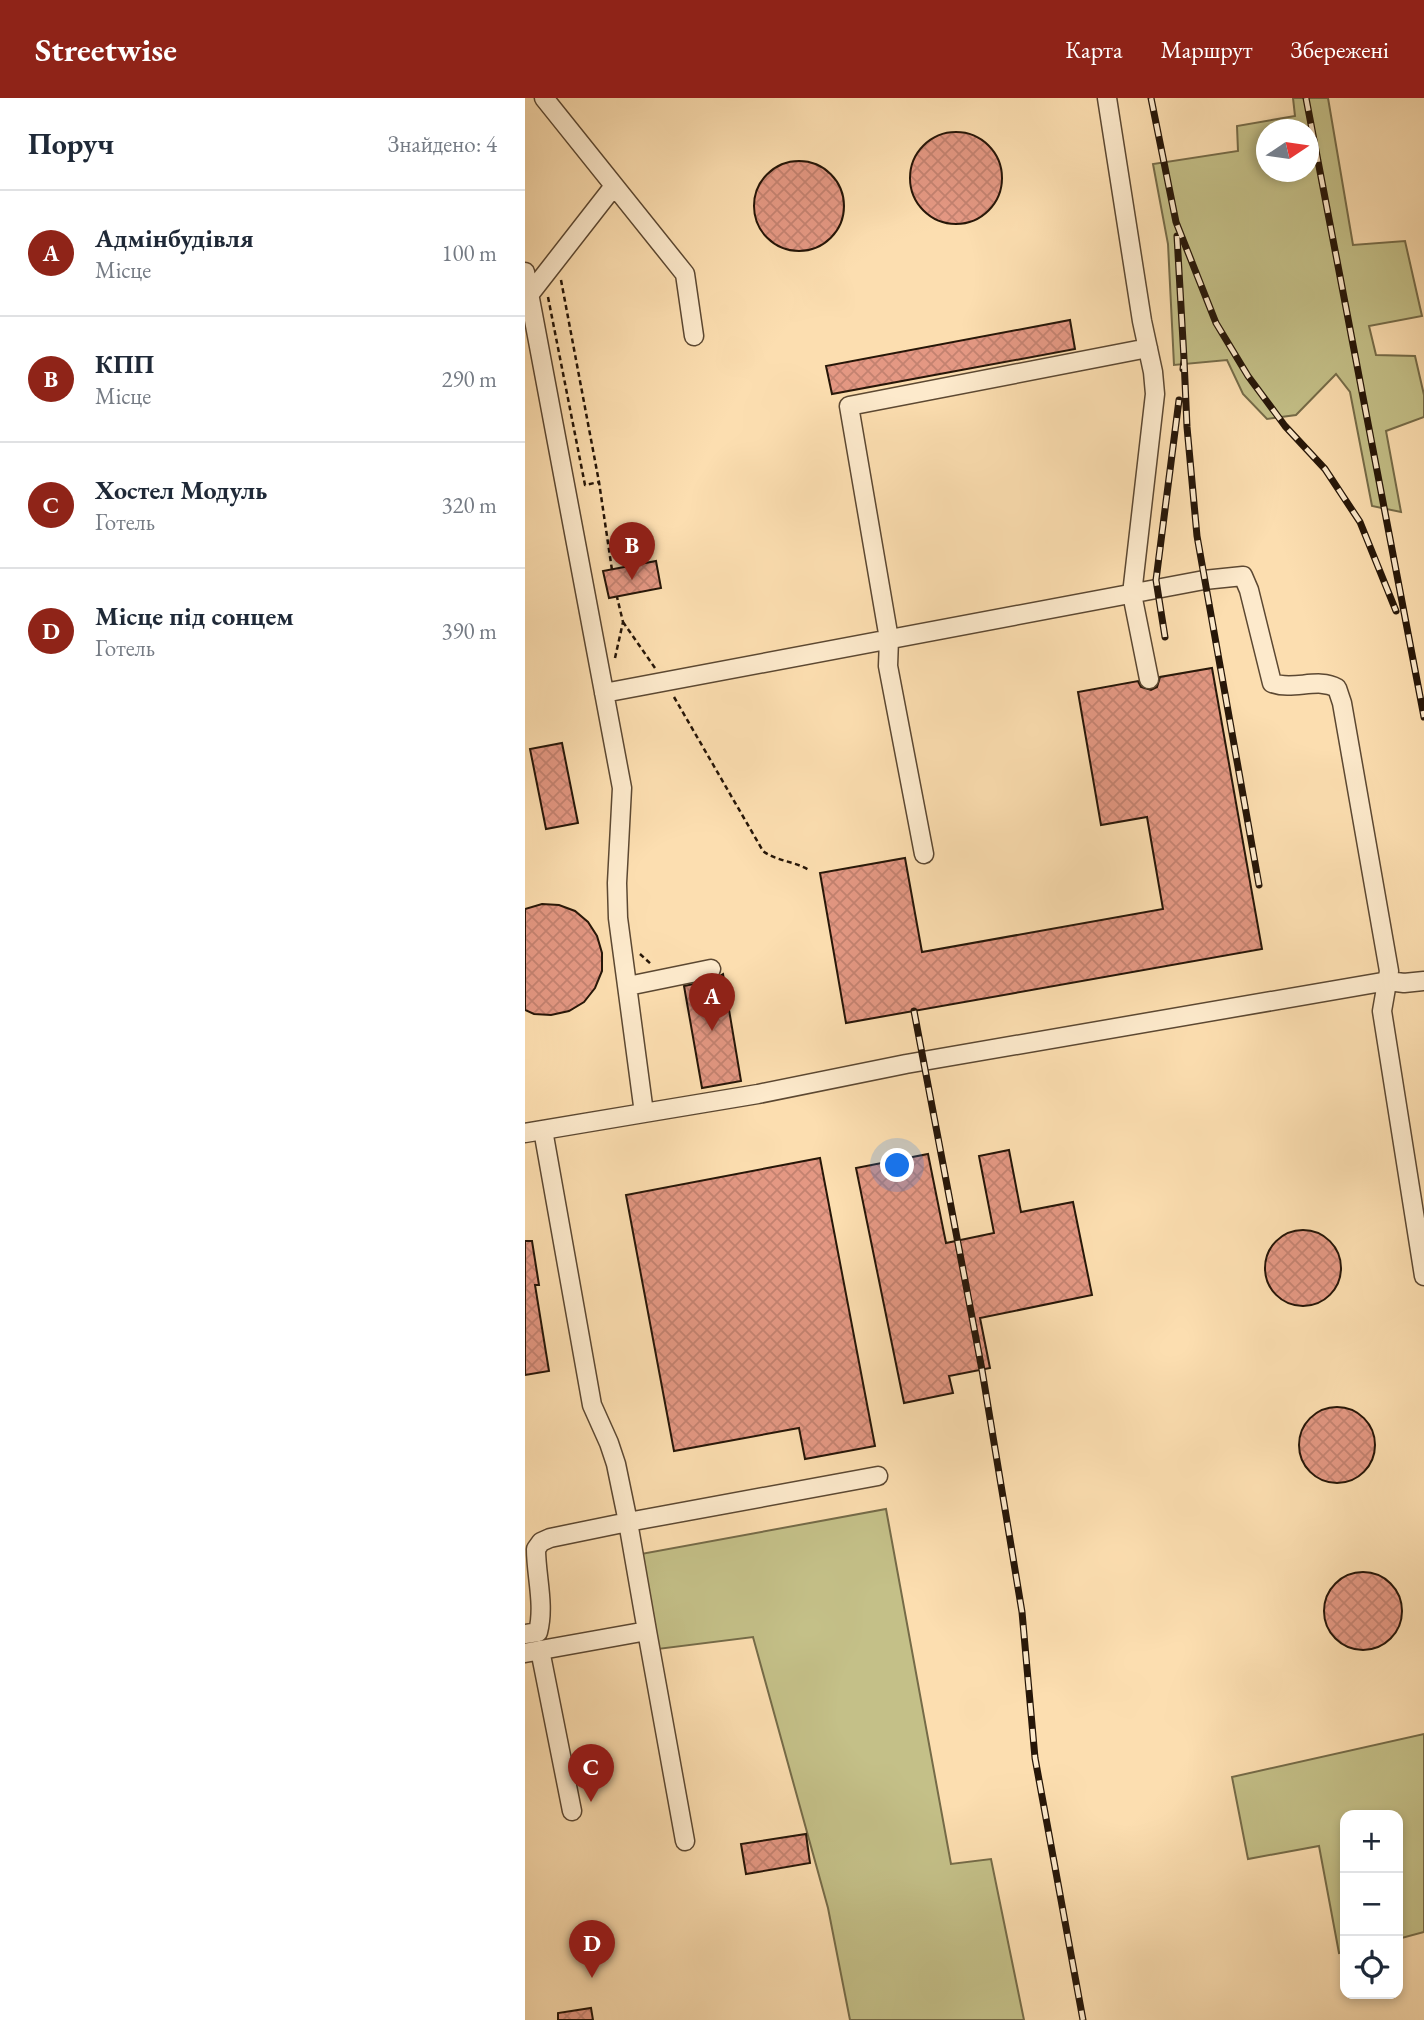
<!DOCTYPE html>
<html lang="uk">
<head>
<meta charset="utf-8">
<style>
  body { margin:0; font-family:"EB Garamond",serif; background:#f6f6f7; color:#1f2937 }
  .controls { position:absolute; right:21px; bottom:21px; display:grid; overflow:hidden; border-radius:14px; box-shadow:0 4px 10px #0003 }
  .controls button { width:63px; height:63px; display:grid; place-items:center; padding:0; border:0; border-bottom:2px solid #e0e1e3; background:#fff; color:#1f2937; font:35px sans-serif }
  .compass { position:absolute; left:731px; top:21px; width:63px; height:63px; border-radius:50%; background:#fff; box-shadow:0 4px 10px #0003; rotate:77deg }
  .you { position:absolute; left:373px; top:1068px; width:24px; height:24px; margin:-18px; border:5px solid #fff; border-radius:50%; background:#1a73e8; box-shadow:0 0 0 10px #1a73e833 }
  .badge { display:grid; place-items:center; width:46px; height:46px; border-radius:50%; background:#8f2418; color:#fff; font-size:23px; font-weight:700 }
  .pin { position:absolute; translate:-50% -58px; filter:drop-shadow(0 2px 4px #0008) }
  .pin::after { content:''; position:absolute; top:37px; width:24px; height:21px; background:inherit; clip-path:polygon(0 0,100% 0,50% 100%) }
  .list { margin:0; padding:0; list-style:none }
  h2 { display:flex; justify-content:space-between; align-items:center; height:91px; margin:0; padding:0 28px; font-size:30px }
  h2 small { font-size:23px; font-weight:400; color:#747a83 }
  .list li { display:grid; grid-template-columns:46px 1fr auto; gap:21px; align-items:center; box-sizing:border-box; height:126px; padding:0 28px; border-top:2px solid #e0e1e3 }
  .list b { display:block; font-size:26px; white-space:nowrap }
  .list p { margin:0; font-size:23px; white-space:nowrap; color:#747a83 }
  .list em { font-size:23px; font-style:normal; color:#747a83 }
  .icon { flex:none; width:38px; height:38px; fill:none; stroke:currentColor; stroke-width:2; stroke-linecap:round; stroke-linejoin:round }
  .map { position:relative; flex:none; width:899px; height:1922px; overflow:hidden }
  header { display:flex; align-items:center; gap:42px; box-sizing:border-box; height:98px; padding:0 35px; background:#8f2418; color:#fff }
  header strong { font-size:33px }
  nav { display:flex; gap:38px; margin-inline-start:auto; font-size:24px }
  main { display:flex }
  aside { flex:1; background:#fff }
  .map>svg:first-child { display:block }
  .green { fill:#c4c088; stroke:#756b48; stroke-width:2; fill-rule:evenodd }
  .building { fill:url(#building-cross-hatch); stroke:#261608; stroke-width:2 }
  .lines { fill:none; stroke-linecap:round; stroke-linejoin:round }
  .minor-casing { stroke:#5c4832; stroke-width:21 }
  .path { stroke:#261608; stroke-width:2.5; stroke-dasharray:5 3.5; stroke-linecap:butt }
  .minor { stroke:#fdeacc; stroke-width:18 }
  .rail-casing { stroke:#261608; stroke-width:7 }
  .rail { stroke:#fdeacc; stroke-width:4.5; stroke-dasharray:13; stroke-linecap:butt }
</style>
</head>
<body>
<header>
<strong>Streetwise</strong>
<nav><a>Карта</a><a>Маршрут</a><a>Збережені</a></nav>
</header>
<main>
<aside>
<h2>Поруч<small>Знайдено: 4</small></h2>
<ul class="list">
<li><span class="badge">A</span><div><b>Адмінбудівля</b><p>Місце</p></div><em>100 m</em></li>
<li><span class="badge">B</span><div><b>КПП</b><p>Місце</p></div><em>290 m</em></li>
<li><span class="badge">C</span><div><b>Хостел Модуль</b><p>Готель</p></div><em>320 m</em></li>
<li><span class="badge">D</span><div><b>Місце під сонцем</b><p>Готель</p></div><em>390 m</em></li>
</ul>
</aside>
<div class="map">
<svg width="899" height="1922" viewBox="0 0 899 1922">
  <defs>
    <pattern id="building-cross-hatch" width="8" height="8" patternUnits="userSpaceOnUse" patternTransform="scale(1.75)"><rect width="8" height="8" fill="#e49883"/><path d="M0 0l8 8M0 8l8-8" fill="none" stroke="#c38270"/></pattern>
  </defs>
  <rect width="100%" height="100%" fill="#fcdeb0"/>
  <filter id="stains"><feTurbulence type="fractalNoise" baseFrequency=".00286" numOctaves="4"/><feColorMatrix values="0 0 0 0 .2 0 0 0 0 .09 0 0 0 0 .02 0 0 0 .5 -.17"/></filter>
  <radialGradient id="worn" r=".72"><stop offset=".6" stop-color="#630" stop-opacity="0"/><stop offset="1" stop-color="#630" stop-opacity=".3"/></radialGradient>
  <path class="green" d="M768 0H803L828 147 880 143 897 218 844 228 851 257 890 258 899 297V319L861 333 876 414 847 408 825 294 811 276 771 317 742 321 718 296 702 262 649 267 643 146 628 66 713 53 712 28 770 18ZM741 32H783V74H741Z
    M361 1411 426 1766 466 1761 499 1922H325L303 1810 228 1539 133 1551 116 1456Z
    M899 1636V1834L873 1841V1717H820V1854L814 1855 794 1748 723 1761 707 1679Z"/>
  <path class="building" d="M385 80a46 46 0 1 1 92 0a46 46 0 1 1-92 0Z
    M229 108a45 45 0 1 1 90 0a45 45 0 1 1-90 0Z
    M545 222 550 251 307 296 301 268Z
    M131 463 136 490 84 500 78 473Z
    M687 570 737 851 321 925 295 775 380 760 397 854 638 811 622 719 576 727 553 594 613 583 616 589 626 592 632 589 635 579Z
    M37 645 53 725 21 731 5 651Z
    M17 806 34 807 50 813 63 824 72 838 77 855V873L70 890 59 904 44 913 26 917 9 916 0 912V811Z
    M198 876 216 983 177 990 159 888 188 882Z
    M484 1052 496 1114 548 1104 567 1197 455 1220 465 1270 424 1278 428 1295 379 1305 331 1070 403 1056 421 1145 469 1135 454 1058Z
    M295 1060 350 1348 280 1361 274 1330 149 1353 101 1097Z
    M740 1170a38 38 0 1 1 76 0a38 38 0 1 1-76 0Z
    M0 1143H7L14 1187H10L24 1273 0 1277Z
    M774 1347a38 38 0 1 1 76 0a38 38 0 1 1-76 0Z
    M799 1513a39 39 0 1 1 78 0a39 39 0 1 1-78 0Z
    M281 1736 285 1765 221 1776 216 1746Z
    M66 1910 68 1922H33V1915Z"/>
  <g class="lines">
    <defs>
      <path id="minor" d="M19 0 160 176 169 238
        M582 0 617 223 628 274 630 296 607 496 624 581
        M0 174 97 690 92 785 93 820 119 1015 0 1035
        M4 197 89 88
        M79 595 679 482 718 478 724 492 747 585C768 593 793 579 812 590L817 605 864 873 857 913 899 1178
        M399 756 363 568 364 541 324 308 623 250
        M103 888 186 871
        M119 1015 233 996 381 966 863 883 879 885 899 883
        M122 1533 103 1424 353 1378
        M0 1536 13 1534C20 1507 11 1478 11 1451L16 1444 25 1440 103 1424 91 1366 84 1345 67 1307 18 1032
        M15 1552 47 1713
        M0 1555 122 1533 160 1743"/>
    </defs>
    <use href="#minor" class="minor-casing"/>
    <path class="path" d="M36 182 74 384 87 472
      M23 199 60 387 74 384
      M98 524 130 570
      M90 560 98 524 92 499
      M149 599 238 753C251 763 269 763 284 772
      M115 856 126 866"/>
    <use href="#minor" class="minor"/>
    <defs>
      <path id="rail" d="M626 0 651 124 691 225 723 278 760 328 800 371 835 424 871 513
        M781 0 899 619
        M652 138 659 261 658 271
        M659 261 662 329 672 438 734 787
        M640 539 631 482 654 302
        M389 913 457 1272 497 1514 510 1660 558 1922"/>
    </defs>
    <use href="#rail" class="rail-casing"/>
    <use href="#rail" class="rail"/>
  </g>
  <rect width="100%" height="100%" filter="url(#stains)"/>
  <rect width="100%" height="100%" fill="url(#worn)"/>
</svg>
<div class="controls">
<button>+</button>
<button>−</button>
<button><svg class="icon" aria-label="locate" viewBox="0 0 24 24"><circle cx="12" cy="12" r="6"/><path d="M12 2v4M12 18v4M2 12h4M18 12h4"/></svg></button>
</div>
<svg class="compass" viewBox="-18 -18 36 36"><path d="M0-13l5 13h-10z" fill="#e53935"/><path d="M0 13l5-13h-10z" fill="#747a83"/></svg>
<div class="you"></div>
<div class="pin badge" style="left:187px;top:933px">A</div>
<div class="pin badge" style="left:107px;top:482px">B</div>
<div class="pin badge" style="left:66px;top:1704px">C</div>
<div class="pin badge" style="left:67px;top:1880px">D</div>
</div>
</main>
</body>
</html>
